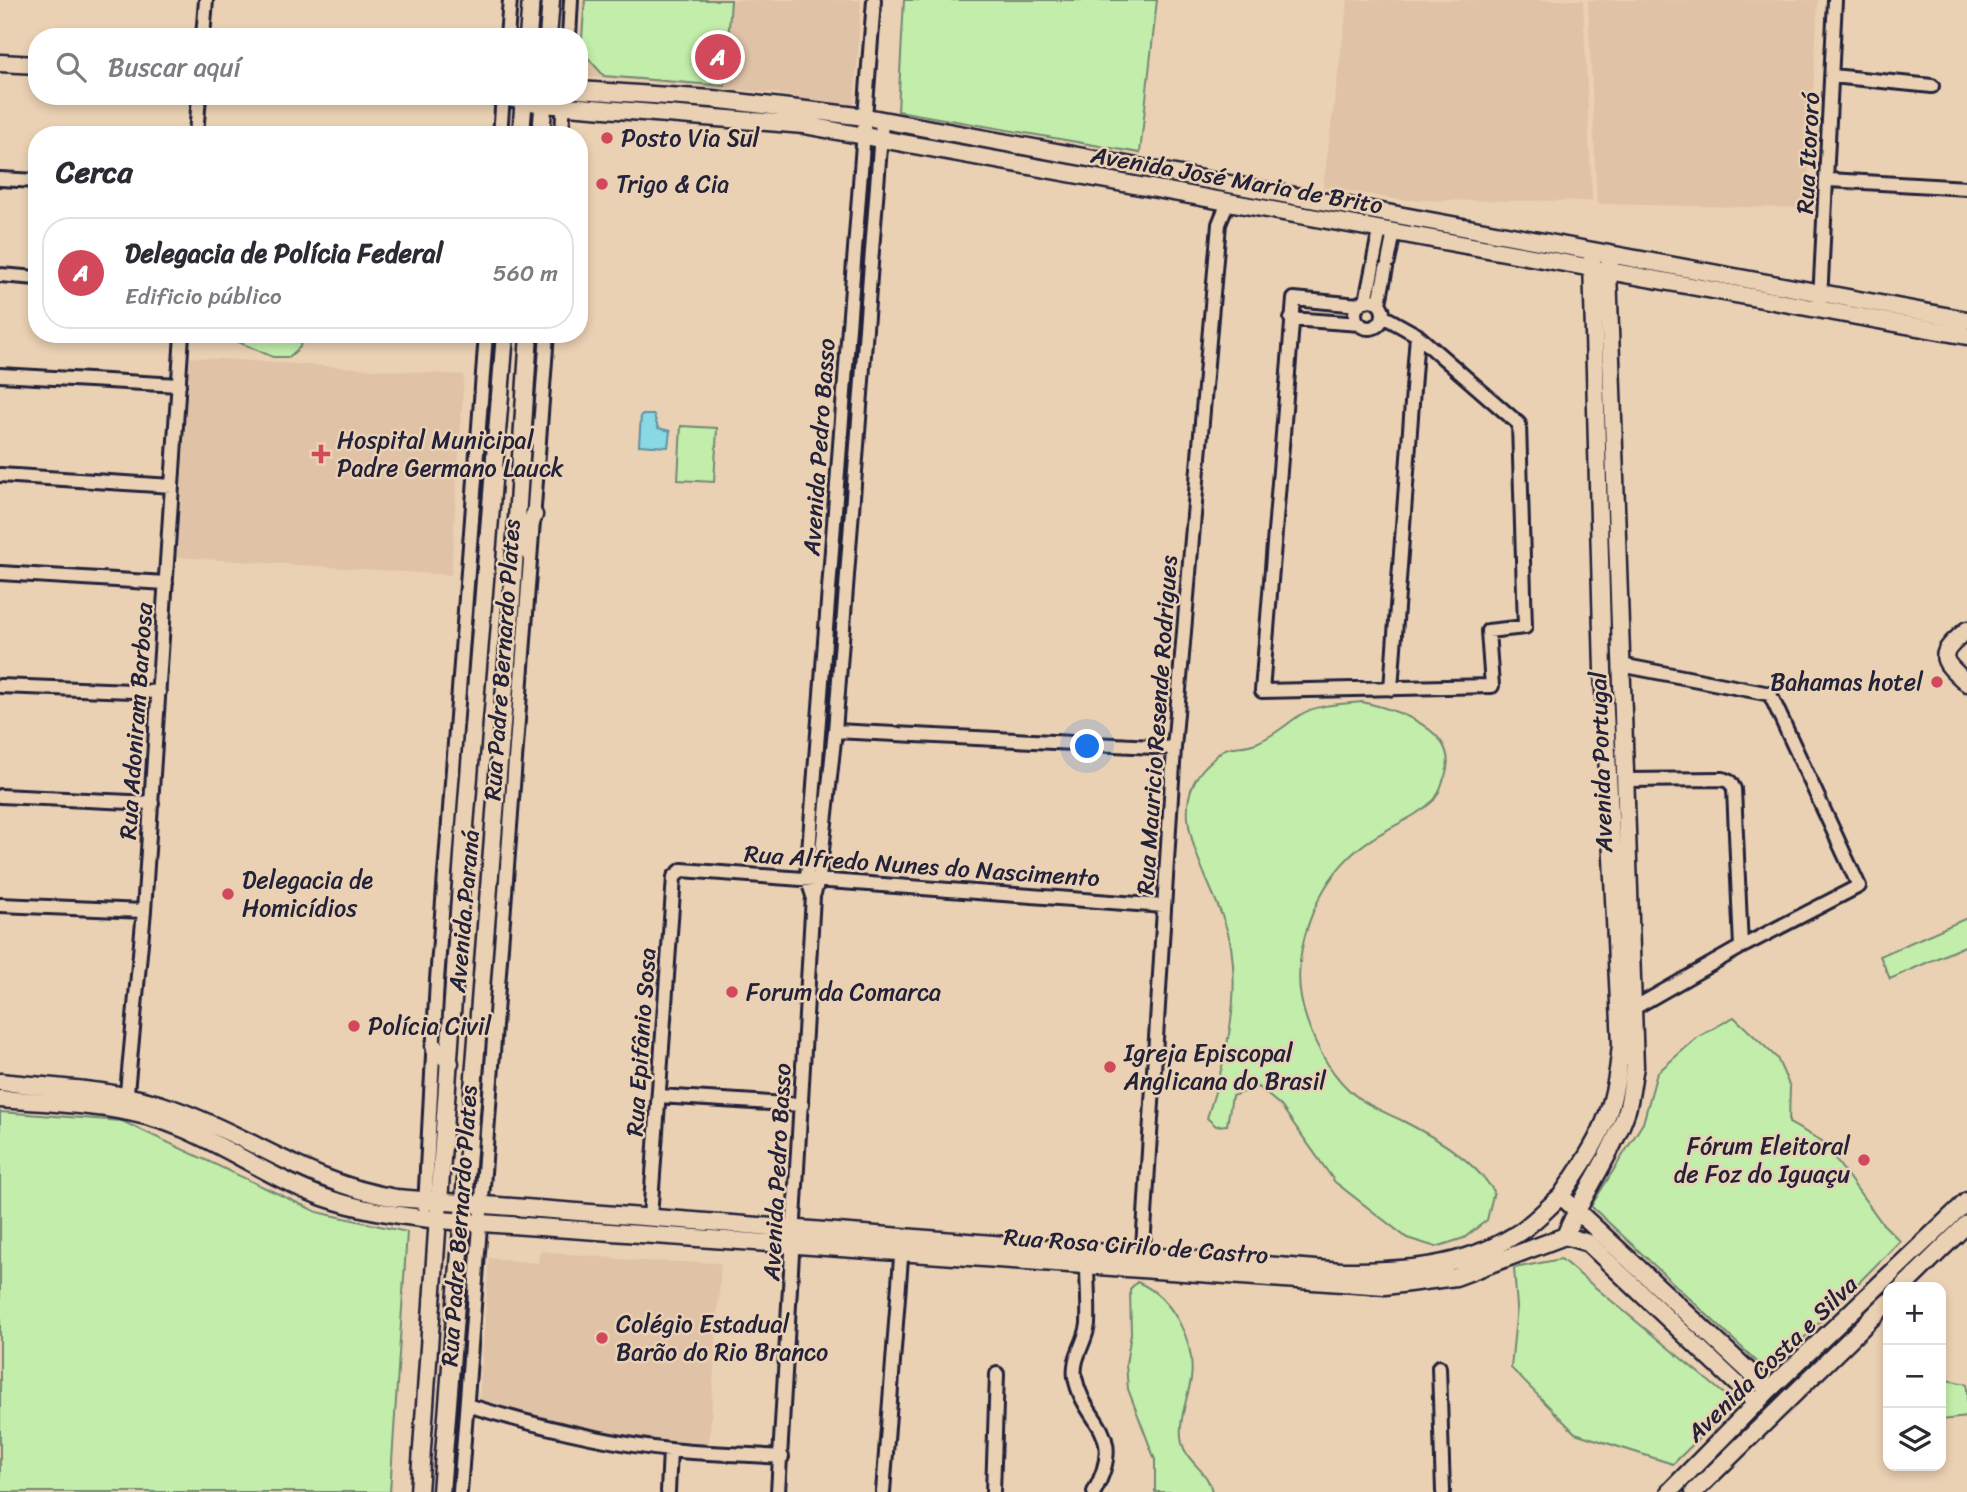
<!DOCTYPE html>
<html lang="es">
<head>
<meta charset="utf-8">
<style>
  body { margin:0; font-family:Sriracha,sans-serif; background:#f7f7f7; color:#2b2b33 }
  .controls { position:absolute; right:21px; bottom:21px; display:grid; overflow:hidden; border-radius:14px; box-shadow:0 4px 10px #0003 }
  .controls button { width:63px; height:63px; display:grid; place-items:center; padding:0; border:0; border-bottom:2px solid #e1e1e2; background:#fff; color:#2b2b33; font:35px sans-serif }
  .you { position:absolute; left:1088px; top:747px; width:24px; height:24px; margin:-18px; border:5px solid #fff; border-radius:50%; background:#1a73e8; box-shadow:0 0 0 10px #1a73e833 }
  .badge { display:grid; place-items:center; width:46px; height:46px; border-radius:50%; background:#d1495b; color:#fff; font-size:23px; font-weight:700 }
  .pin { position:absolute; translate:-50% -50%; border:4px solid #fff; box-shadow:0 2px 7px #0006 }
  .list { margin:0; padding:0; list-style:none }
  h2 { display:flex; justify-content:space-between; align-items:center; height:91px; margin:0; padding:0 28px; font-size:30px }
  h2 small { font-size:23px; font-weight:400; color:#7c7c81 }
  .list li { display:grid; grid-template-columns:46px 1fr auto; gap:21px; align-items:center; box-sizing:border-box; height:112px; margin:0 14px 14px; padding:0 14px; border:2px solid #e1e1e2; border-radius:28px }
  .list b { display:block; font-size:26px; white-space:nowrap }
  .list p { margin:0; font-size:23px; white-space:nowrap; color:#7c7c81 }
  .list em { font-size:23px; font-style:normal; color:#7c7c81 }
  .icon { flex:none; width:38px; height:38px; fill:none; stroke:currentColor; stroke-width:2; stroke-linecap:round; stroke-linejoin:round }
  .map { position:relative; flex:none; width:1967px; height:1492px; overflow:hidden }
  .search { position:absolute; background:#fff; box-shadow:0 4px 10px #0003; left:28px; top:28px; width:560px; height:77px; display:flex; align-items:center; gap:18px; box-sizing:border-box; padding:0 24px; border-radius:28px; color:#7c7c81; font-size:26px }
  .panel { position:absolute; background:#fff; box-shadow:0 4px 10px #0003; left:28px; top:126px; width:560px; height:217px; border-radius:28px }
  .map>svg:first-child { display:block }
  .built { fill:#e0c2a7 }
  .green { fill:#c2edaa; stroke:#728872; stroke-width:2 }
  .water { fill:#88d8e5; stroke:#5f8fa1; stroke-width:2 }
  .lines { fill:none; stroke-linecap:round; stroke-linejoin:round }
  .minor-casing { stroke:#22223b; stroke-width:18 }
  .major-casing { stroke:#22223b; stroke-width:21 }
  .minor { stroke:#ebd1b3; stroke-width:12 }
  .major { stroke:#ebd1b3; stroke-width:16 }
  .poi-dot { fill:#d1495b; stroke:#ebd1b3; stroke-width:2.5 }
  .labels { text-anchor:middle; dominant-baseline:central; stroke-width:5; stroke-linejoin:round; paint-order:stroke }
  .poi-label { font-size:24px; fill:#22223b; stroke:#ebd1b3; text-anchor:start }
  .street-label { font-size:24px; fill:#22223b; stroke:#ebd1b3 }
</style>
</head>
<body>
<div class="map">
<svg width="1967" height="1492" viewBox="0 0 1967 1492">
  <rect width="100%" height="100%" fill="#ebd1b3"/>
  <filter id="ink" filterUnits="userSpaceOnUse"><feTurbulence type="fractalNoise" baseFrequency=".0143" numOctaves="2"/><feDisplacementMap in="SourceGraphic" scale="14" xChannelSelector="R" yChannelSelector="G"/><feConvolveMatrix kernelMatrix="1 2 1 2 8 2 1 2 1" color-interpolation-filters="sRGB"/></filter>
  <g filter="url(#ink)">
    <path class="built" d="M582 0H861L854 112 775 93 579 76Z
      M1348 0H1583L1592 201 1401 200 1323 187Z
      M1588 0H1818L1807 208 1597 204Z
      M190 357 464 375 451 575 177 557Z
      M540 1251 641 1261 721 1263 709 1446 617 1436 479 1403 489 1258 538 1263Z"/>
    <path class="green" d="M585 0H731L725 86 604 76 581 50Z
      M904 0H1157L1140 153 898 111Z
      M220 334H302L300 347 289 357H273Z
      M681 426 717 428 714 482 678 480Z
      M1362 702C1398 710 1466 732 1443 781 1441 787 1438 795 1434 800 1412 821 1381 829 1358 849 1315 885 1288 956 1304 1011 1312 1039 1327 1069 1348 1089 1363 1104 1384 1112 1403 1121 1438 1139 1471 1158 1494 1191L1487 1220 1464 1238 1436 1247 1407 1238 1335 1182 1281 1106 1258 1087 1232 1096 1227 1125 1216 1126 1207 1118C1225 1062 1240 1005 1231 946 1222 891 1154 812 1209 763 1214 759 1219 752 1225 749 1235 746 1246 747 1256 743 1274 736 1285 725 1300 715 1317 704 1343 704 1362 702Z
      M1967 918V945L1890 979 1880 956Z
      M1734 1017 1777 1058 1790 1087 1789 1123 1822 1141 1882 1223 1900 1241 1769 1373 1591 1206 1643 1123 1657 1073 1698 1037Z
      M0 1112 122 1121 317 1212 407 1232 390 1492H0Z
      M1561 1259 1735 1403 1673 1464 1575 1433 1511 1368 1517 1307 1514 1268Z
      M1137 1282C1172 1296 1196 1342 1191 1379 1188 1398 1177 1424 1182 1443 1187 1463 1209 1471 1212 1492H1155V1460L1128 1389 1126 1364 1131 1334 1130 1289Z
      M1941 1379 1967 1384V1417L1941 1420Z"/>
    <path class="water" d="M641 415H654L658 428 670 431 668 447 639 445Z"/>
    <g class="lines">
      <defs>
        <path id="minor" d="M203 37 206 0
          M507 37 510 0
          M569 37 571 0
          M1832 76 1932 86
          M196 135 199 96
          M500 135 503 96
          M562 135 564 96
          M0 179 37 181
          M1829 180 1967 188
          M1374 259 1380 229
          M1388 262 1394 232
          M0 275 37 278
          M1355 314a14 14 0 1 1 28 0a14 14 0 1 1-28 0Z
          M1366 301 1373 266
          M1820 301 1835 0
          M1379 303 1386 268
          M1359 305 1294 299 1262 691 1492 686 1488 631 1525 627 1519 424 1417 335 1383 316
          M1291 319 1360 324
          M0 375 179 385
          M0 475 172 486
          M0 573 166 583
          M1621 665 1770 694 1859 886 1741 947 1634 1008
          M0 686 159 692
          M1391 689 1417 335
          M835 731 1174 748
          M1624 780 1723 779 1730 782 1734 789 1741 947
          M0 796 152 803
          M813 896 807 877 874 0
          M0 905 144 911
          M659 1096 802 1105
          M126 1103 144 911 182 334
          M425 1207 437 980 486 334
          M650 1217 674 877 682 870 1164 906
          M1087 1264C1087 1284 1089 1305 1088 1324 1086 1343 1072 1357 1075 1377 1084 1425 1128 1429 1094 1492
          M1142 1264 1174 748 1219 224 1228 202
          M1439 1367 1443 1492
          M467 1405C533 1425 601 1442 670 1450 707 1454 745 1454 782 1457
          M460 1492 547 334
          M668 1492 670 1450
          M778 1492 813 896 819 878 835 731 882 121
          M883 1492 902 1245
          M993 1492 997 1374"/>
        <path id="major" d="M528 37 531 0
          M548 37 551 0
          M0 63 37 65
          M579 90 712 99 866 117 1967 320
          M496 96 543 104 804 125 1967 336
          M521 135 524 96
          M541 135 544 96
          M521 550 534 515
          M1967 630C1938 655 1938 657 1967 683
          M434 1046 450 1063
          M0 1082C57 1088 119 1089 174 1109 253 1137 310 1184 396 1198L1342 1271C1403 1271 1462 1268 1515 1235 1532 1225 1546 1209 1561 1196L1769 1390
          M0 1099C61 1104 127 1104 184 1129 231 1149 275 1180 323 1197 360 1210 400 1216 439 1220L1385 1286 1456 1277 1565 1236 1588 1243 1757 1403
          M1561 1196C1600 1138 1615 1116 1621 1044L1603 670 1592 259
          M1565 1236C1583 1193 1612 1155 1627 1110 1631 1096 1632 1081 1635 1067L1608 271 1610 261
          M1903 1287 1967 1224
          M419 1492 465 826 505 334
          M441 1492 511 611 529 334
          M1669 1492 1769 1390 1967 1201
          M1694 1492 1888 1302"/>
      </defs>
      <use href="#minor" class="minor-casing"/>
      <use href="#major" class="major-casing"/>
      <use href="#minor" class="minor"/>
      <use href="#major" class="major"/>
    </g>
  </g>
  <g class="poi-dot">
    <circle cx="607" cy="138" r="7"/>
    <circle cx="602" cy="184" r="7"/>
    <path d="M317.5 443.5h7v7h7v7h-7v7h-7v-7h-7v-7h7z"/>
    <circle cx="1937" cy="682" r="7"/>
    <circle cx="228" cy="894" r="7"/>
    <circle cx="732" cy="992" r="7"/>
    <circle cx="354" cy="1026" r="7"/>
    <circle cx="1110" cy="1067" r="7"/>
    <circle cx="1864" cy="1160" r="7"/>
    <circle cx="602" cy="1338" r="7"/>
  </g>
  <g class="labels">
    <g class="poi-label">
      <text x="621" y="138">Posto Via Sul</text>
      <text x="616" y="184">Trigo &amp; Cia</text>
      <text x="337" y="440">Hospital Municipal<tspan x="337" dy="28">Padre Germano Lauck</tspan></text>
      <text x="1923" y="682" text-anchor="end">Bahamas hotel</text>
      <text x="242" y="880">Delegacia de<tspan x="242" dy="28">Homicídios</tspan></text>
      <text x="746" y="992">Forum da Comarca</text>
      <text x="368" y="1026">Polícia Civil</text>
      <text x="1124" y="1053">Igreja Episcopal<tspan x="1124" dy="28">Anglicana do Brasil</tspan></text>
      <text x="1850" y="1146" text-anchor="end">Fórum Eleitoral<tspan x="1850" dy="28">de Foz do Iguaçu</tspan></text>
      <text x="616" y="1324">Colégio Estadual<tspan x="616" dy="28">Barão do Rio Branco</tspan></text>
    </g>
    <g class="street-label">
      <text transform="translate(1808 153) rotate(-87)">Rua Itororó</text>
      <text transform="translate(1237 180) rotate(10)">Avenida José Maria de Brito</text>
      <text transform="translate(819 447) rotate(-86)">Avenida Pedro Basso</text>
      <text transform="translate(502 660) rotate(-86)">Rua Padre Bernardo Plates</text>
      <text transform="translate(136 721) rotate(-86)">Rua Adoniram Barbosa</text>
      <text transform="translate(1157 725) rotate(-86)">Rua Mauricio Resende Rodrigues</text>
      <text transform="translate(1601 762) rotate(-92)">Avenida Portugal</text>
      <text transform="translate(922 866) rotate(4)">Rua Alfredo Nunes do Nascimento</text>
      <text transform="translate(464 911) rotate(-85)">Avenida Paraná</text>
      <text transform="translate(641 1042) rotate(-86)">Rua Epifânio Sosa</text>
      <text transform="translate(777 1172) rotate(-87)">Avenida Pedro Basso</text>
      <text transform="translate(459 1226) rotate(-86)">Rua Padre Bernardo Plates</text>
      <text transform="translate(1136 1246) rotate(4)">Rua Rosa Cirilo de Castro</text>
      <text transform="translate(1772 1359) rotate(-44)">Avenida Costa e Silva</text>
    </g>
  </g>
</svg>
<div class="controls">
<button>+</button>
<button>−</button>
<button><svg class="icon" aria-label="layers" viewBox="0 0 24 24"><path d="M12 4l9 5-9 5-9-5zM3 14l9 5 9-5"/></svg></button>
</div>
<div class="you"></div>
<div class="pin badge" style="left:718px;top:57px">A</div>
<div class="search"><svg class="icon" aria-label="search" viewBox="0 0 24 24"><circle cx="10" cy="10" r="6"/><path d="M15 15l6 6"/></svg>Buscar aquí</div>
<section class="panel">
<h2>Cerca<small></small></h2>
<ul class="list">
<li><span class="badge">A</span><div><b>Delegacia de Polícia Federal</b><p>Edificio público</p></div><em>560 m</em></li>
</ul>
</section>
</div>
</body>
</html>
